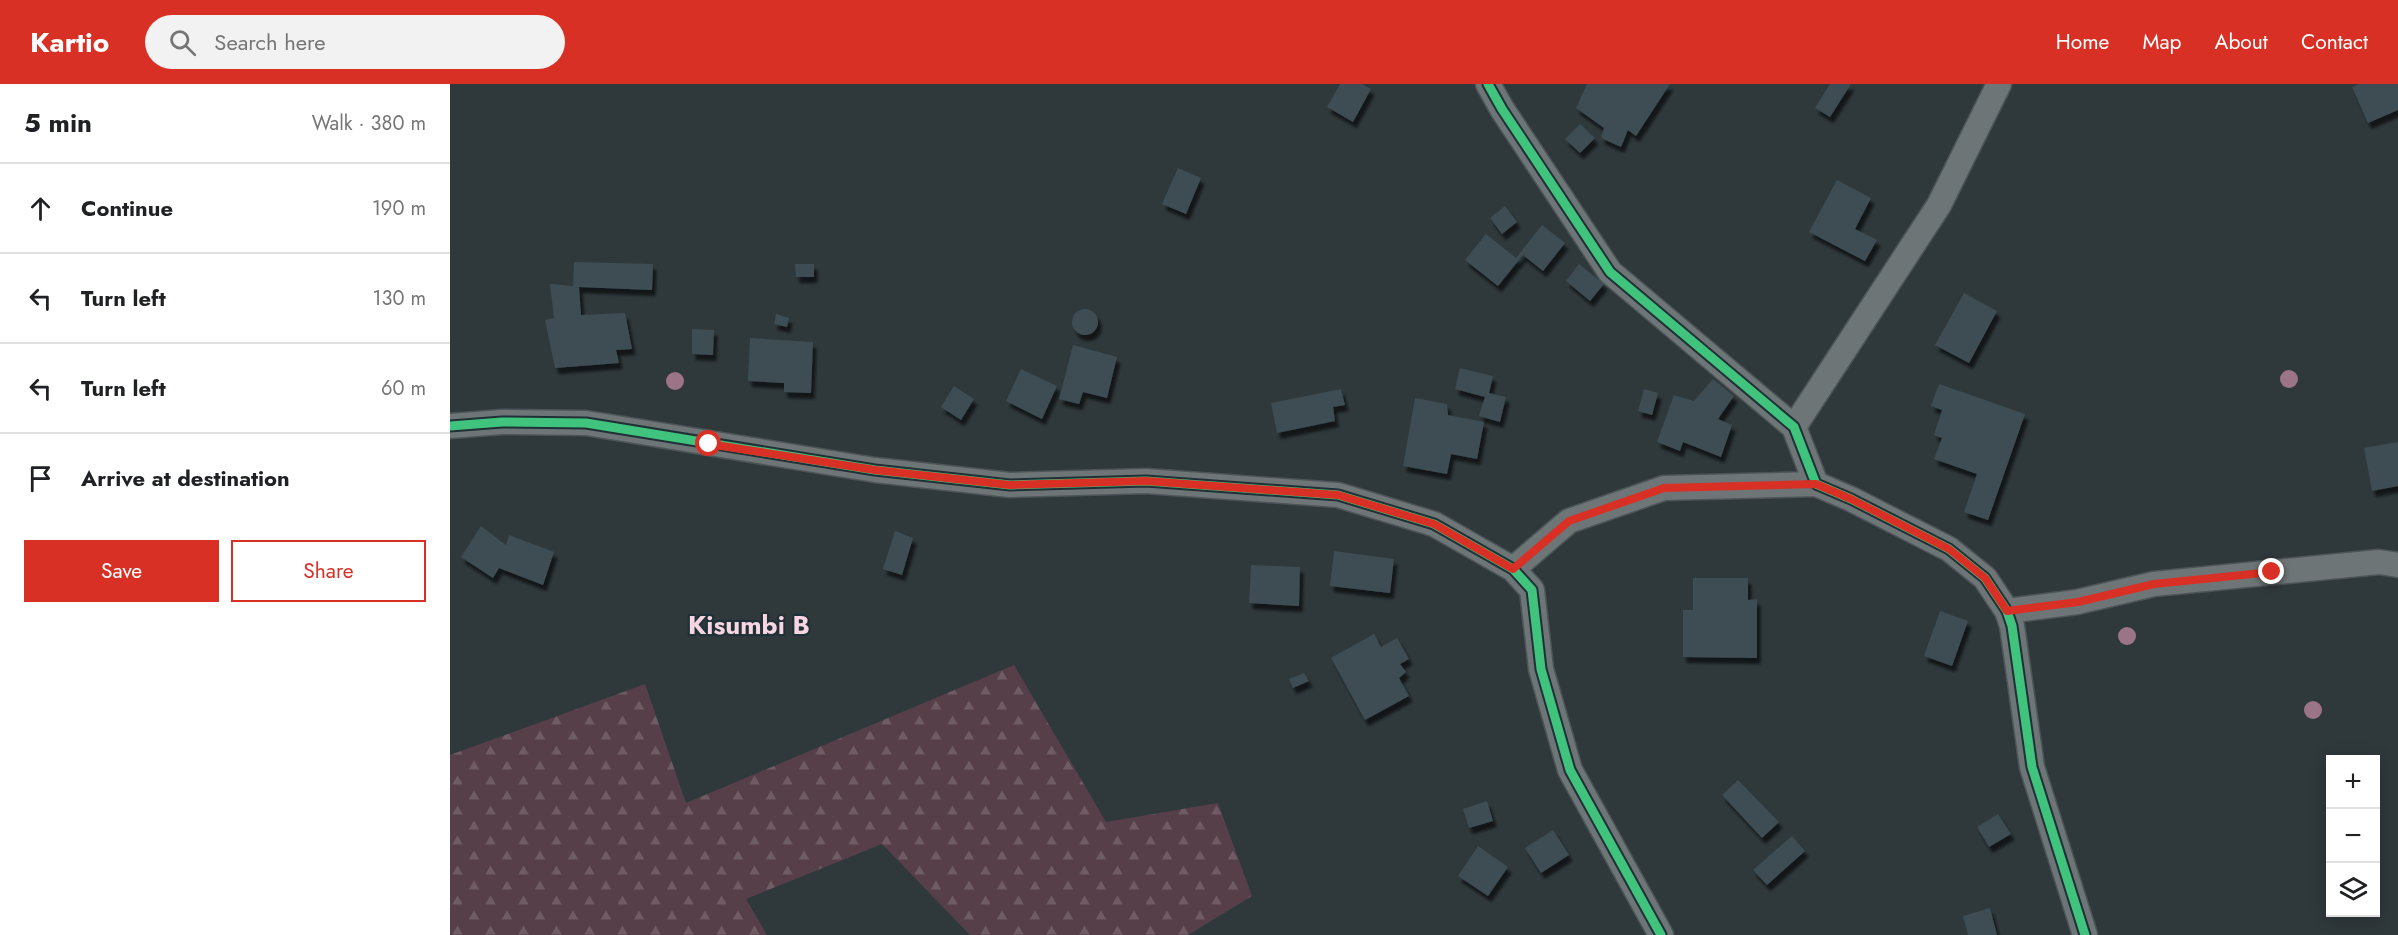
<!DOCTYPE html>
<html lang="en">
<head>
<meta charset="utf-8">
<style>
  body { margin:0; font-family:Jost,sans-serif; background:#f2f2f2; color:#202124 }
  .controls { position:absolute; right:18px; bottom:18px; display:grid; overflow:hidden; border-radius:0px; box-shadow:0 3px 15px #0003 }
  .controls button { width:54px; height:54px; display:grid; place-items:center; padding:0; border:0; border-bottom:2px solid #e0e0e0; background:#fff; color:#202124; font:30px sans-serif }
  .stop { position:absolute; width:18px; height:18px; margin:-14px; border:4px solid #d93025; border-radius:50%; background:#fff }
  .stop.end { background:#d93025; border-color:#fff; box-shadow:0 2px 6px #0008 }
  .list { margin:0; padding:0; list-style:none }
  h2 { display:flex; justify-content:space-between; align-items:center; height:78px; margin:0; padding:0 24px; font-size:26px }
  h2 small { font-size:20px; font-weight:400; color:#757577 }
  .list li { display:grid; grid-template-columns:39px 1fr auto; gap:18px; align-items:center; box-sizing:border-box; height:90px; padding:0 24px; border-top:2px solid #e0e0e0 }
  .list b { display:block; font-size:22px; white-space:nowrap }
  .list em { font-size:20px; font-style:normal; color:#757577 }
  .actions { display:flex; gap:12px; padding:18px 24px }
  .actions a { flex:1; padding:14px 0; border:2px solid #d93025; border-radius:0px; text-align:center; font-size:21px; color:#d93025 }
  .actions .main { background:#d93025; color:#fff }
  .icon { flex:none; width:33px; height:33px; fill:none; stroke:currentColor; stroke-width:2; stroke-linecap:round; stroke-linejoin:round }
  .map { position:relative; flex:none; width:1948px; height:851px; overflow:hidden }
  header { display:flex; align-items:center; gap:36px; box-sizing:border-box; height:84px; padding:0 30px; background:#d93025; color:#fff }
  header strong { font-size:28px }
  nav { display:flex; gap:33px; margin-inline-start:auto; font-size:21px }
  .search { width:420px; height:54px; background:#f2f2f2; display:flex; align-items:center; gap:15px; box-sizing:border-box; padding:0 21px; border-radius:33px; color:#757577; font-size:22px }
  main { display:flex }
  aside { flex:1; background:#fff }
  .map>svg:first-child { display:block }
  .forest { fill:url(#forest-firs) }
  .building { fill:#3d4d52; filter:url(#shadow) }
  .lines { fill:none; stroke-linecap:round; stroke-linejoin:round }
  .street-casing { stroke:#4c5457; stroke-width:27 }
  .street { stroke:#6e7577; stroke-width:24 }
  .cycleway-casing { stroke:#1f3136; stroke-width:13 }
  .cycleway { stroke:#40c37c; stroke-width:9 }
  .tree { fill:#9b7487 }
  .route { stroke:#d93025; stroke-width:8 }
  .labels { text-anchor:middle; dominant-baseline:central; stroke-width:4.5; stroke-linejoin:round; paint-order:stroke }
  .quarter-label { font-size:26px; font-weight:bold; fill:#f7d6e2; stroke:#1f3136 }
</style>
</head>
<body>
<header>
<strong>Kartio</strong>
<div class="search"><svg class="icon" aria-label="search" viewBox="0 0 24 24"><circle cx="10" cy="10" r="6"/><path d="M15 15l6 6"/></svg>Search here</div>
<nav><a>Home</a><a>Map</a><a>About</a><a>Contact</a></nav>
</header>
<main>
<aside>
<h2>5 min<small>Walk · 380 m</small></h2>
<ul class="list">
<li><svg class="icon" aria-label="ahead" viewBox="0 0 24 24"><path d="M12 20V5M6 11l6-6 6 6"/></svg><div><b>Continue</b></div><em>190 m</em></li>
<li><svg class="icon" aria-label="left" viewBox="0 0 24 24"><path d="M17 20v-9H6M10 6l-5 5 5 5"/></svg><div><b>Turn left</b></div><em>130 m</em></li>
<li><svg class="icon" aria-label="left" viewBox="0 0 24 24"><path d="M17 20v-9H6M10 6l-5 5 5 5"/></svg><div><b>Turn left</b></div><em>60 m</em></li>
<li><svg class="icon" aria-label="arrive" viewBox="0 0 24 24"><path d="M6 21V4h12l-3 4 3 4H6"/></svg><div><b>Arrive at destination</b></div></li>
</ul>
<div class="actions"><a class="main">Save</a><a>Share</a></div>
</aside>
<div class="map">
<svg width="1948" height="851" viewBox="0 0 1948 851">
  <defs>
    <pattern id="forest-firs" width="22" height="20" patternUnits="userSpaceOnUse" patternTransform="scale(1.5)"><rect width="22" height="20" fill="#563f49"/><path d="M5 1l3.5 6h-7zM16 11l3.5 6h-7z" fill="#6e5b64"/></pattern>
    <filter id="shadow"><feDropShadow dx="3.5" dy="6" stdDeviation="1.5" flood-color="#0009"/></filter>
  </defs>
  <rect width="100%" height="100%" fill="#2f383b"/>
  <path class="forest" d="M564 581 656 738 768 719 802 812 738 851H520L432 760 296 815 317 851H0V671L195 600 236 719Z"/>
  <path class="building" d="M890 0H912L921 5 903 38 877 23Z
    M1137 0H1220L1186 52 1178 46 1171 63 1151 54 1154 44 1126 24Z
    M1380 0H1401L1380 33 1365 24Z
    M1909 0H1948V26L1918 39 1902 3Z
    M1130 40 1145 54 1130 69 1115 55Z
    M728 84 751 94 736 130 712 120Z
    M1387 96 1421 114 1405 145 1427 156 1415 177 1359 148Z
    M1055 122 1067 138 1052 150 1040 134Z
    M1092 141 1115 159 1093 187 1073 171 1048 202 1015 176 1036 150 1066 174Z
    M124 178 203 180 202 206 129 203 131 231 175 229 182 265 166 266 169 279 105 284 95 236 104 234 100 200 123 202Z
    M345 180H364V193H346Z
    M1129 180 1154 200 1140 217 1116 197Z
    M1514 209 1547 227 1519 279 1485 261Z
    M622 238a13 13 0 1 1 26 0a13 13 0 1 1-26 0Z
    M326 230 339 234 337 243 324 240Z
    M242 245 264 246 263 271 242 270Z
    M300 254 363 258 361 309 334 308V299L298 297Z
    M623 261 667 273 657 314 633 308 629 320 609 315Z
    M1010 284 1043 292 1039 309 1056 313 1050 338 1029 332 1035 313 1005 305Z
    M571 285 607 302 592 335 556 317Z
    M1263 295 1284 312 1268 335 1282 341 1271 373 1233 358 1230 367 1207 358 1224 311 1244 317Z
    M1489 300 1575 330 1538 436 1514 428 1527 390 1484 375 1492 354 1484 351 1492 326 1481 322Z
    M504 302 524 315 511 336 491 323Z
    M891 305 895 321 883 323 885 337 827 349 821 319Z
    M1194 305 1208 309 1202 331 1188 327Z
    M965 314 997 320 998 331 1034 338 1027 375 1001 370 997 390 953 382Z
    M1948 358V402L1922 407 1914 364Z
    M31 442 56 461 59 451 104 468 93 501 49 484 43 494 11 473Z
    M445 447 463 454 452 491 433 485Z
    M884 467 944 475 940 509 880 502Z
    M801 481 850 483 849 522 799 519Z
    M1243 494H1298V516L1307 515V574L1233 573V526H1243Z
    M1490 527 1518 537 1502 582 1474 572Z
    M924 550 931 563 947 554 959 575 950 580 956 588 949 594 959 612 915 636 881 574Z
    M854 589 859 597 843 604 839 595Z
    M1288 696 1329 738 1312 754 1272 711Z
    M1037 717 1043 737 1019 744 1013 725Z
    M1548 730 1561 750 1539 763 1527 743Z
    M1103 746 1119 771 1091 789 1075 764Z
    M1342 752 1355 767 1317 801 1303 786Z
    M1028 762 1058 783 1038 812 1008 792Z
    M1540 824 1547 851H1518L1513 832Z"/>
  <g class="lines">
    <defs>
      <path id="street" d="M1038 0 1052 25 1160 188 1344 343 1366 400 1401 415 1499 465 1535 494 1557 527 1562 542 1582 683 1635 851
        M0 342 52 338 136 339 425 386 560 401 696 397 888 411 984 440 1063 485 1082 506 1091 585 1120 686 1211 851
        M1344 343 1489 121 1549 0
        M1063 485 1119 437 1214 404 1366 400
        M1557 527 1627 518 1704 500 1929 478 1948 481"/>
    </defs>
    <use href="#street" class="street-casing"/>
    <use href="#street" class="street"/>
    <defs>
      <path id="cycleway" d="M1038 0 1052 25 1160 188 1344 343 1366 400 1401 415 1499 465 1535 494 1557 527 1562 542 1582 683 1635 851
        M0 342 52 338 136 339 425 386 560 401 696 397 888 411 984 440 1063 485 1082 506 1091 585 1120 686 1211 851"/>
    </defs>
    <use href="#cycleway" class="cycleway-casing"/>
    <use href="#cycleway" class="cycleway"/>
  </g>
  <g class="tree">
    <circle cx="1839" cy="295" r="9"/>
    <circle cx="225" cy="297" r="9"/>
    <circle cx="1677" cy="552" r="9"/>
    <circle cx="1863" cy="626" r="9"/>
  </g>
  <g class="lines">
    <path class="route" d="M259 360 425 386 560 401 696 397 888 411 984 440 1063 485 1119 437 1214 404 1366 400 1401 415 1499 465 1535 494 1557 527 1628 518 1704 500 1822 488"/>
  </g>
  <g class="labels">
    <g class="quarter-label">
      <text x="299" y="541">Kisumbi B</text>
    </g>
  </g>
</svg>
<div class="controls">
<button>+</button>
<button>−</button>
<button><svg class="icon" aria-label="layers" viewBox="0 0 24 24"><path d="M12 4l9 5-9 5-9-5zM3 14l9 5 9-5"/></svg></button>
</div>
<div class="stop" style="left:259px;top:360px"></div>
<div class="stop end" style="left:1822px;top:488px"></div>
</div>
</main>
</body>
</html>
